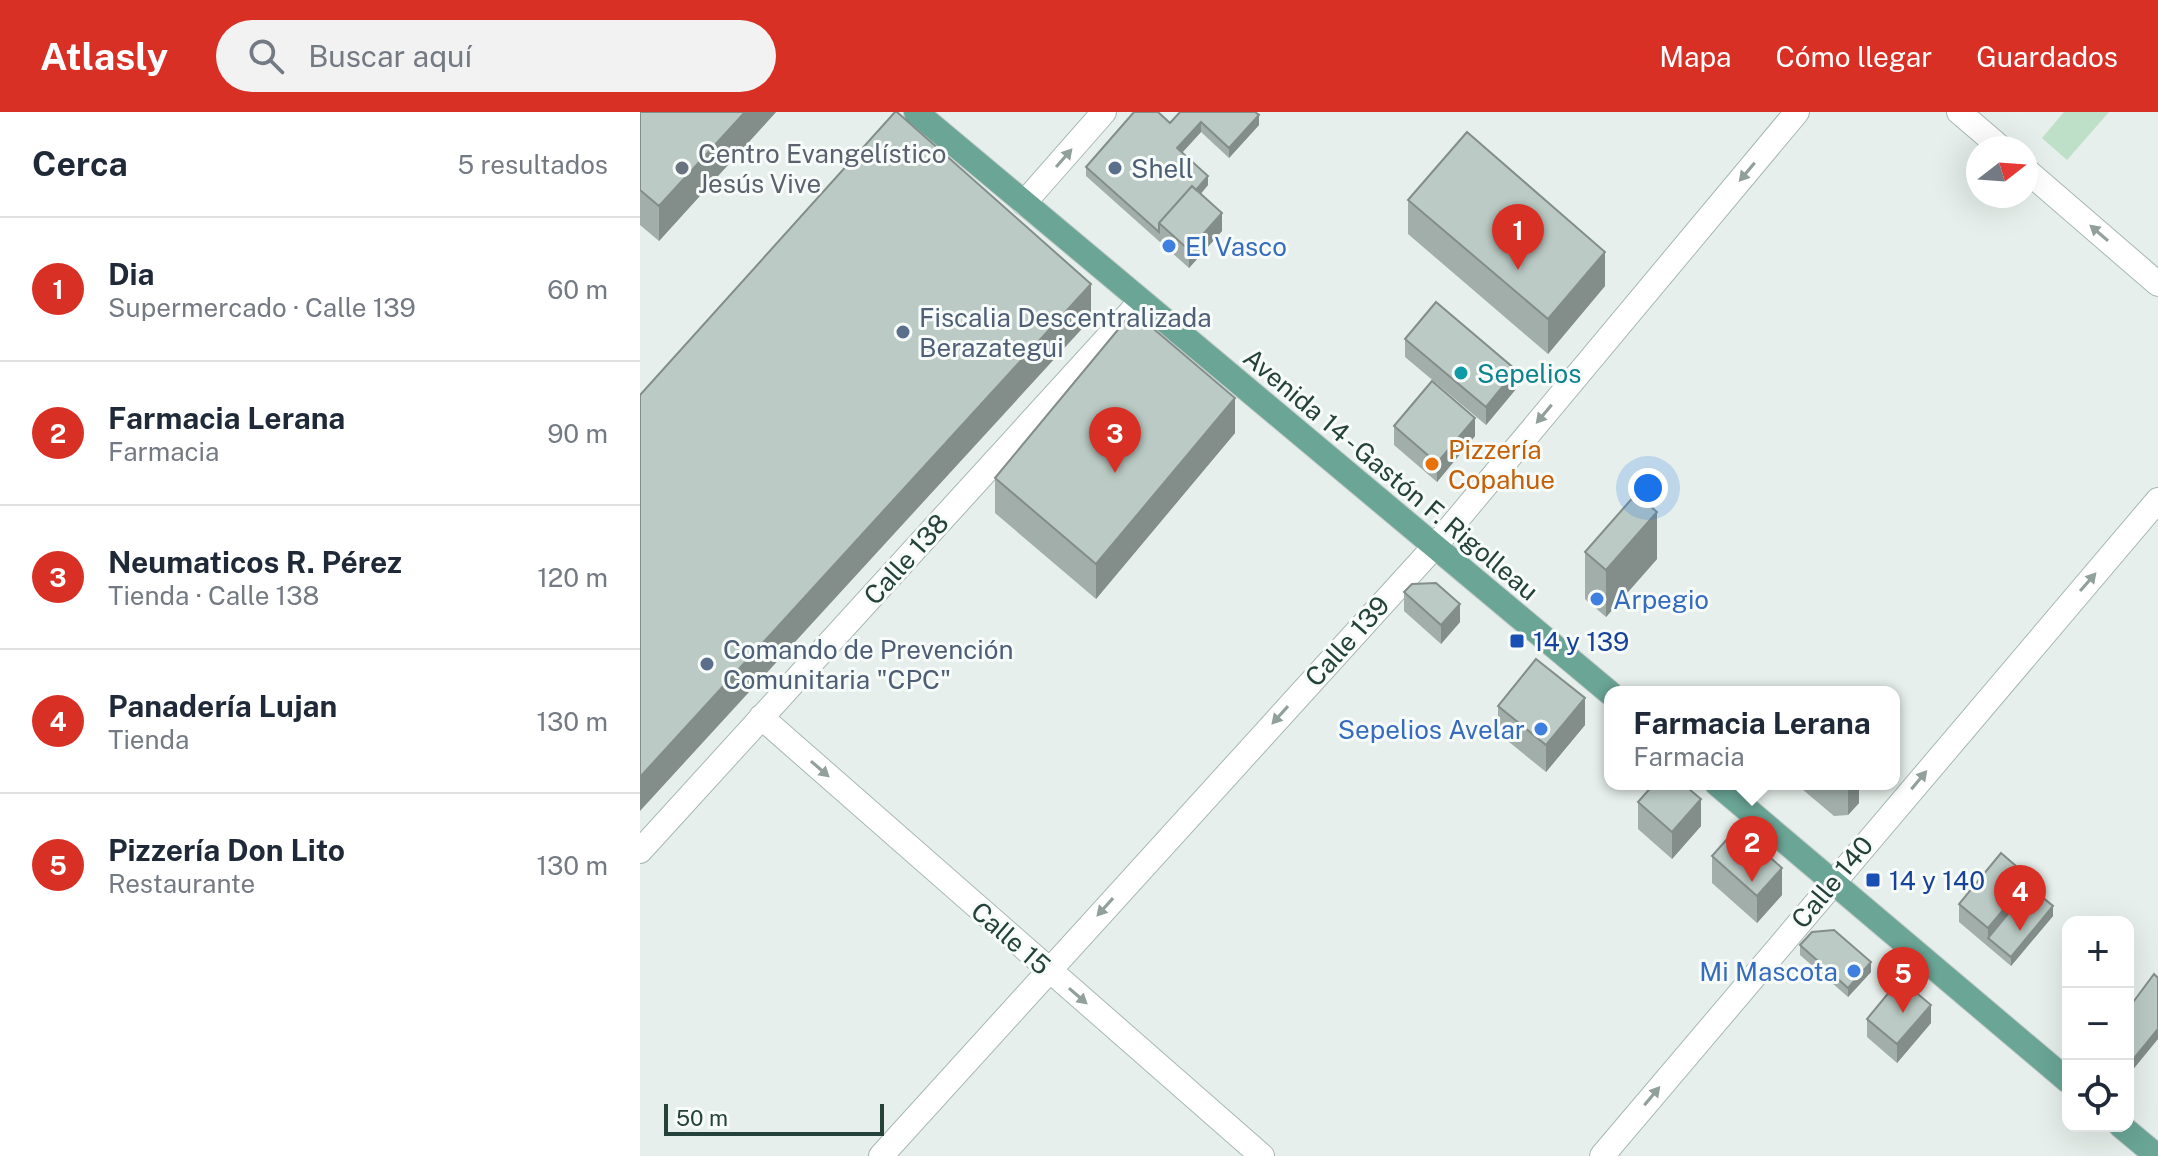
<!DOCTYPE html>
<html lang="es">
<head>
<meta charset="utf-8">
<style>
  body { margin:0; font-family:"Public Sans",sans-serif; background:#f2f2f3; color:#1f2937 }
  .controls { position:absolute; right:24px; bottom:24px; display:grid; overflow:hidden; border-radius:16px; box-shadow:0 8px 32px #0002 }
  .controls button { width:72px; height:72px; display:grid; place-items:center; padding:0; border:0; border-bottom:2px solid #e0e1e3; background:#fff; color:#1f2937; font:40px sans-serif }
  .compass { position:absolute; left:1326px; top:24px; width:72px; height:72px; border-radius:50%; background:#fff; box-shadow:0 8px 32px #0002; rotate:73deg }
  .scale { position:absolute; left:24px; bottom:20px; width:220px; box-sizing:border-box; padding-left:8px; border:4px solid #24423a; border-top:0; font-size:22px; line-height:28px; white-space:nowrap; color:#24423a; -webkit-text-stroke:6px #f7fbf9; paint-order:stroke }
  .you { position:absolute; left:1008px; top:376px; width:28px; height:28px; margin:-20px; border:6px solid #fff; border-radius:50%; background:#1a73e8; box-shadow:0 0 0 12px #1a73e833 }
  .badge { display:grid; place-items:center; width:52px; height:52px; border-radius:50%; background:#d93025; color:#fff; font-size:26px; font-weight:700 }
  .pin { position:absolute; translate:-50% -66px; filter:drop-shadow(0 2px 4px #0008) }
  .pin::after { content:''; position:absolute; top:42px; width:28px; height:24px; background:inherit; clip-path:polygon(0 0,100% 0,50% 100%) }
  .popup { position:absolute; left:964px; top:574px; width:296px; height:104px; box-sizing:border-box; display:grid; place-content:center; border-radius:16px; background:#fff; filter:drop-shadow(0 2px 6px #0005); font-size:26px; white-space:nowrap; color:#747a83 }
  .popup b { font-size:30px; color:#1f2937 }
  .popup::after { content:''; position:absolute; left:50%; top:100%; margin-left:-16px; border:16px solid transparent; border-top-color:#fff }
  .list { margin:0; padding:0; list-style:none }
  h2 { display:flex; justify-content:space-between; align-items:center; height:104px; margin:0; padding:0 32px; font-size:34px }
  h2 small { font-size:26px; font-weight:400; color:#747a83 }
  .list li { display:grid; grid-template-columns:52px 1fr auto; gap:24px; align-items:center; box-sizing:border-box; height:144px; padding:0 32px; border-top:2px solid #e0e1e3 }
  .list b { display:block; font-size:30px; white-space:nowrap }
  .list p { margin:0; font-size:26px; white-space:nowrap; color:#747a83 }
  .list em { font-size:26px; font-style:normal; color:#747a83 }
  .icon { flex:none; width:44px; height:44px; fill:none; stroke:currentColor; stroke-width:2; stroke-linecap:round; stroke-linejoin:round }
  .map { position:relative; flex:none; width:1518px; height:1044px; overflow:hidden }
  header { display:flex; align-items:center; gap:48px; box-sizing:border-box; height:112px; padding:0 40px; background:#d93025; color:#fff }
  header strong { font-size:38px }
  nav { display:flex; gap:44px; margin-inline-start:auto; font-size:28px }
  .search { width:560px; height:72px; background:#f2f2f3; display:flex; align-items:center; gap:20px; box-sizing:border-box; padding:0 28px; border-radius:44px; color:#747a83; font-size:30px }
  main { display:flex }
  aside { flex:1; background:#fff }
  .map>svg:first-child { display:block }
  .green { fill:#bfe0c8 }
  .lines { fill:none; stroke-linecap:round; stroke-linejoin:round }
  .minor-casing { stroke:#a8b8b2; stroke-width:26 }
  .major-casing { stroke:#c2cac8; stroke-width:26 }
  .minor { stroke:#fff; stroke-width:24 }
  .major { stroke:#6aa596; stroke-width:24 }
  .wall { fill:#a1aea9 }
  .shaded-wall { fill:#838d89 }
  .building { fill:#bbcac4; stroke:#838d89; stroke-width:2 }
  .oneway { fill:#92a09c }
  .worship-dot { fill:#6b7280; stroke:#f7fbf9; stroke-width:3 }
  .service-dot { fill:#5c6f8a; stroke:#f7fbf9; stroke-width:3 }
  .shop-dot { fill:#3f7fe0; stroke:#f7fbf9; stroke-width:3 }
  .culture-dot { fill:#0f9aa8; stroke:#f7fbf9; stroke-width:3 }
  .food-dot { fill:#e8710a; stroke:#f7fbf9; stroke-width:3 }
  .transit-dot { fill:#1a4fb4; stroke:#f7fbf9; stroke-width:3 }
  .labels { text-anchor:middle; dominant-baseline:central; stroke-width:6; stroke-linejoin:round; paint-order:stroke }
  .worship-label { font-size:26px; fill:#5b616d; stroke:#f7fbf9; text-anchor:start }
  .service-label { font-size:26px; fill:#4e5e75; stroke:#f7fbf9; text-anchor:start }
  .shop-label { font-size:26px; fill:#366cbe; stroke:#f7fbf9; text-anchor:start }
  .culture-label { font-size:26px; fill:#0d838f; stroke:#f7fbf9; text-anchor:start }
  .food-label { font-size:26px; fill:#c56008; stroke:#f7fbf9; text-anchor:start }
  .street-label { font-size:26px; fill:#24423a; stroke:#f7fbf9 }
  .transit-label { font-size:26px; fill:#164399; stroke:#f7fbf9; text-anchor:start }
</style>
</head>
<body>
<header>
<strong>Atlasly</strong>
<div class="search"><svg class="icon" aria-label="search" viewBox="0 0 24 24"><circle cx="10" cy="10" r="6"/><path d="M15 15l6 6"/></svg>Buscar aquí</div>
<nav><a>Mapa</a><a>Cómo llegar</a><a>Guardados</a></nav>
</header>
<main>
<aside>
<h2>Cerca<small>5 resultados</small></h2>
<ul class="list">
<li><span class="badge">1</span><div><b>Dia</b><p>Supermercado · Calle 139</p></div><em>60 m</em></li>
<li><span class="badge">2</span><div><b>Farmacia Lerana</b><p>Farmacia</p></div><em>90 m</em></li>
<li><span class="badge">3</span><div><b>Neumaticos R. Pérez</b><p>Tienda · Calle 138</p></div><em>120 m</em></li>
<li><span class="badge">4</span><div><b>Panadería Lujan</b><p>Tienda</p></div><em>130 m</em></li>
<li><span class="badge">5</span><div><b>Pizzería Don Lito</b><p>Restaurante</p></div><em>130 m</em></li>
</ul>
</aside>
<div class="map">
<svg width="1518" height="1044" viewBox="0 0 1518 1044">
  <rect width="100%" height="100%" fill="#e6efeb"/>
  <path class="green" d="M1424 0H1469L1427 48 1402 26Z"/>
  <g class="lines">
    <defs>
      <path id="minor" d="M1319 0 1361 36
        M1386 58 1518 172
        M384 91 464 0
        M121 605 622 1044
        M0 739 500 190
        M241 1044 795 434 1157 0
        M962 1044 1518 388"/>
      <path id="major" d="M276 0 970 581
        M1077 672 1428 969
        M1481 1014 1517 1044"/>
    </defs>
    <use href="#minor" class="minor-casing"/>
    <use href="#major" class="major-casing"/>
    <use href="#minor" class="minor"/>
    <use href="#major" class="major"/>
  </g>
  <path class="wall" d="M0 0H136L19 129 0 113Z
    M540 0 619 13 589 46 561 20 542 41 568 73 561 82 582 119 549 156 446 64V55L530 11Z
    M768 88 965 174 908 242 768 122Z
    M765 227 876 277 846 313 765 245Z
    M754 314 835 324 797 370 754 333Z
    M595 321 456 487 355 401V366Z
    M945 440 1017 447 966 505 945 487Z
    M764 480 820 510 801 532 764 499Z
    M858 594 945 613 906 660 858 621Z
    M1156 672H1219V691L1208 703 1194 704Z
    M998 690 1061 714 1032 747 998 717Z
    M1072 744 1142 783 1117 811 1072 771Z
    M1390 775 1413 804 1371 854 1319 810V792Z
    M1160 833 1231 860 1208 885 1160 843Z
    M1518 866 1491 960 1488 957V897Z
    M1227 907 1291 911 1257 951 1227 925Z"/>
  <path class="shaded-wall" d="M105 0H136L19 129V94Z
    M619 3V13L589 46V36Z
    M561 10V20L537 46V36Z
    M568 64V73L528 119 523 115Z
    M582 101V119L549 156V138Z
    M965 140V174L908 242V207Z
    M451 172V207L0 699V665Z
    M876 258V277L846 313V295Z
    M595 286V321L456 487V452Z
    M835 306V324L797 370V351Z
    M1017 400V447L966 505V458Z
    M820 492V510L801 532V513Z
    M945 586V613L906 660V633Z
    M1208 672H1219V691L1208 703Z
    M1061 687V714L1032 747V720Z
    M1142 756V783L1117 811V784Z
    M1390 766V784L1348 826V816Z
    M1413 794V804L1371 854V845Z
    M1231 850V860L1208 885V876Z
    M1291 893V911L1257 951V932Z
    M1518 917V927L1491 960V950Z"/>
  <path class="building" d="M0 0H105L19 94 0 78Z
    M255 0H257L451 172 0 665V283Z
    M494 0H518L530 11 540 0H615L619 3 589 36 561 10 537 36 568 64 556 78 552 74 519 111V120L446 55Z
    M827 20 965 140 908 207 768 88Z
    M552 74 582 101 549 138 519 111Z
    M796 190 876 258 846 295 765 227Z
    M502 207 595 286 456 452 355 366 486 208Z
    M792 269 835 306 797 351 754 314Z
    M996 382 1017 400 966 458 945 440Z
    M796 471 820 492 801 513 764 480 772 472Z
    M896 547 945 586 906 633 858 594Z
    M1014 672H1043L1061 687 1032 720 998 690Z
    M1097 716 1142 756 1117 784 1072 744Z
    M1361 741 1390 766 1348 816 1319 792Z
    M1390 775 1413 794 1371 845 1348 826Z
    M1194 818 1231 850 1208 876 1160 833 1172 820Z
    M1514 862 1518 866V917L1491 950 1488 948V897Z
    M1260 867 1291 893 1257 932 1227 907Z"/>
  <defs><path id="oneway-solid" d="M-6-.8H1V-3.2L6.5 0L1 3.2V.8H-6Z" transform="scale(2)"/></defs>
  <g class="oneway">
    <use href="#oneway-solid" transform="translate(424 46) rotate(-49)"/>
    <use href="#oneway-solid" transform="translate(1107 60) rotate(130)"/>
    <use href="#oneway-solid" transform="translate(1459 121) rotate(-139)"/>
    <use href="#oneway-solid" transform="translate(904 302) rotate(130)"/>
    <use href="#oneway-solid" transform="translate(1448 470) rotate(-49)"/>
    <use href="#oneway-solid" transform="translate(640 603) rotate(132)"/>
    <use href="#oneway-solid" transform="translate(180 657) rotate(41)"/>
    <use href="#oneway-solid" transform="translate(1279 668) rotate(-50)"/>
    <use href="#oneway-solid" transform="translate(465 795) rotate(132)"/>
    <use href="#oneway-solid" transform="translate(438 884) rotate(41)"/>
    <use href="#oneway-solid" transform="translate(1012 984) rotate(-50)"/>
  </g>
  <circle class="worship-dot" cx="42" cy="56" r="8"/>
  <g class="service-dot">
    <circle cx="475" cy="56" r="8"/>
    <circle cx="263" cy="220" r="8"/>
    <circle cx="67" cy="552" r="8"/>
  </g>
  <g class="shop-dot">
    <circle cx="529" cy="134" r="8"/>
    <circle cx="957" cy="487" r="8"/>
    <circle cx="901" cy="617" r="8"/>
    <circle cx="1214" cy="859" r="8"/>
  </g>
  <circle class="culture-dot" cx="821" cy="261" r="8"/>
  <circle class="food-dot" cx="792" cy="352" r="8"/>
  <g class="transit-dot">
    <rect x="869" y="521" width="16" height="16" rx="4"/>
    <rect x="1225" y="760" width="16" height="16" rx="4"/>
  </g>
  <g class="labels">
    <g class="worship-label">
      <text x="58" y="41">Centro Evangelístico<tspan x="58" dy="30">Jesús Vive</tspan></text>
    </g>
    <g class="service-label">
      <text x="491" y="56">Shell</text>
      <text x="279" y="205">Fiscalia Descentralizada<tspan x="279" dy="30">Berazategui</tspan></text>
      <text x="83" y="537">Comando de Prevención<tspan x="83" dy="30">Comunitaria "CPC"</tspan></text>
    </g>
    <g class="shop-label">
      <text x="545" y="134">El Vasco</text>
      <text x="973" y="487">Arpegio</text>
      <text x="885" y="617" text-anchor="end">Sepelios Avelar</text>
      <text x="1198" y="859" text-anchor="end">Mi Mascota</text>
    </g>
    <g class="culture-label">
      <text x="837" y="261">Sepelios</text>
    </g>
    <g class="food-label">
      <text x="808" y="337">Pizzería<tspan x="808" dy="30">Copahue</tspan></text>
    </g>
    <g class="street-label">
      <text transform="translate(751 362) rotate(40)">Avenida 14 - Gastón F. Rigolleau</text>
      <text transform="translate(266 447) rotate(-48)">Calle 138</text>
      <text transform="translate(707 529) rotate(-48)">Calle 139</text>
      <text transform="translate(1192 770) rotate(-50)">Calle 140</text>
      <text transform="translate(371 826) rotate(41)">Calle 15</text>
    </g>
    <g class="transit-label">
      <text x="893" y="529">14 y 139</text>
      <text x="1249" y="768">14 y 140</text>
    </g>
  </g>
</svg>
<div class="controls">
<button>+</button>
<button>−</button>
<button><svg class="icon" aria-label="locate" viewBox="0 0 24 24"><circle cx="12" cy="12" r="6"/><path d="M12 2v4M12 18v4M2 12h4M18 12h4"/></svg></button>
</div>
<svg class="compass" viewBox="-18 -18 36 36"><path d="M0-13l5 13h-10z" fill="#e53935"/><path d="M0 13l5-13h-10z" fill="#747a83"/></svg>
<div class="scale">50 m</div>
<div class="you"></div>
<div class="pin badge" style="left:878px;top:158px">1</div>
<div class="pin badge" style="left:1112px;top:770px">2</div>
<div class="popup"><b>Farmacia Lerana</b>Farmacia</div>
<div class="pin badge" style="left:475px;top:361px">3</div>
<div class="pin badge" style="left:1380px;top:819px">4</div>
<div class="pin badge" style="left:1263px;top:901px">5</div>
</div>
</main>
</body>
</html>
